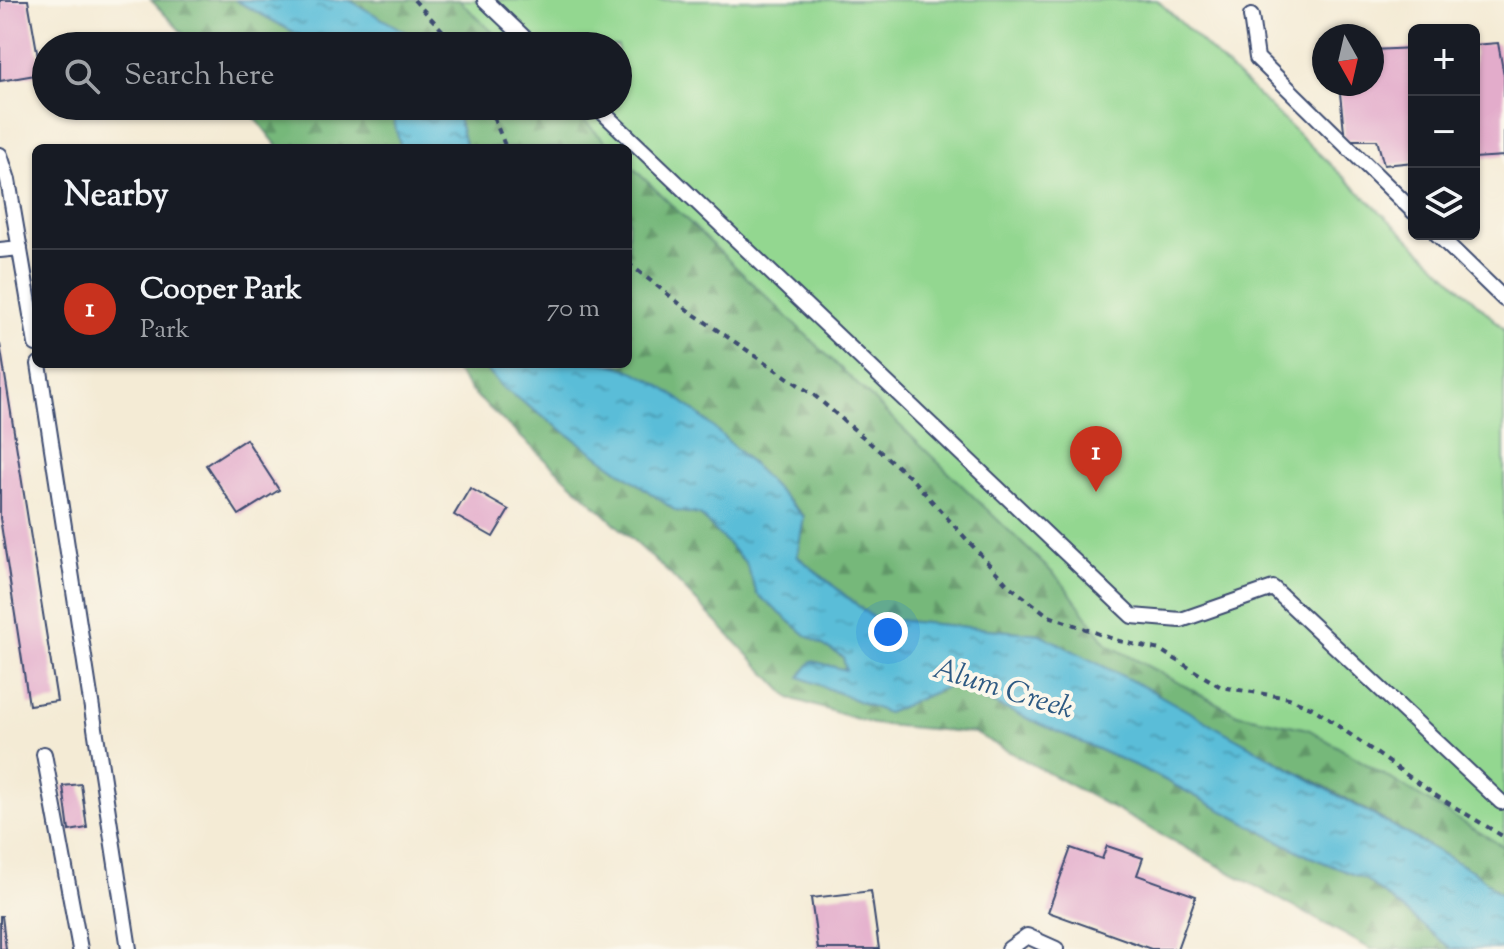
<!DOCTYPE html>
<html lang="en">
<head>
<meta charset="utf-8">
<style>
	body { margin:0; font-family:"Sorts Mill Goudy",serif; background:#20242c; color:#f1f3f6 }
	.controls { position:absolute; right:24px; top:24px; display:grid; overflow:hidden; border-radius:12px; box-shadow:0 2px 6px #0004 }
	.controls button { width:72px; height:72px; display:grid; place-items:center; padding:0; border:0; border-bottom:2px solid #363941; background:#171b24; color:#f1f3f6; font:40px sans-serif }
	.compass { position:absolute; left:1312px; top:24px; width:72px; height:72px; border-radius:50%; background:#171b24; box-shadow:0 2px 6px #0004; rotate:172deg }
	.you { position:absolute; left:888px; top:632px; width:28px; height:28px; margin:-20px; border:6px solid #fff; border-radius:50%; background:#1a73e8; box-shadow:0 0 0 12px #1a73e833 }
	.badge { display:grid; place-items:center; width:52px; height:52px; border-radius:50%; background:#c8321e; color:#fff; font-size:26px; font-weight:700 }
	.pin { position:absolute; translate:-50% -66px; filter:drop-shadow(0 2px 4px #0008) }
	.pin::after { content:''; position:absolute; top:42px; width:28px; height:24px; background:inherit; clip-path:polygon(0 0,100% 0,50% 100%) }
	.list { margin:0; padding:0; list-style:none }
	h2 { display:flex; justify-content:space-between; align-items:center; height:104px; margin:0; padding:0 32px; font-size:34px }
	h2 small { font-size:26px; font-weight:400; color:#9ea1a6 }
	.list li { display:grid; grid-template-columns:52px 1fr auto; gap:24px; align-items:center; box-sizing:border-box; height:120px; padding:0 32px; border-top:2px solid #363941 }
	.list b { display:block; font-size:30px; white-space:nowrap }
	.list p { margin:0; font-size:26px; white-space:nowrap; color:#9ea1a6 }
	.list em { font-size:26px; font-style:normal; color:#9ea1a6 }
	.icon { flex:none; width:44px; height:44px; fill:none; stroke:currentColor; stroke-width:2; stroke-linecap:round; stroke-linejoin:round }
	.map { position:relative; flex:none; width:1504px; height:949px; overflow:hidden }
	.search { position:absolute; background:#171b24; box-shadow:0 2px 6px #0004; left:32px; top:32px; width:600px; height:88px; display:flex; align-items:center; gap:20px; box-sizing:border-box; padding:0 28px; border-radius:44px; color:#9ea1a6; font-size:30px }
	.panel { position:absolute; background:#171b24; box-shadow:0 2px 6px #0004; left:32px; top:144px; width:600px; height:224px; border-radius:12px }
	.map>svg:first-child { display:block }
	.green { fill:#93d790; stroke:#578377; stroke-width:2 }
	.forest { fill:url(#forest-firs); stroke:#48746c; stroke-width:2 }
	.water { fill:url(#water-ripples); stroke:#3a769b; stroke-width:2 }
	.building { fill:#e3accb }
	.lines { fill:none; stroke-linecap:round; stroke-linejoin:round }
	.lane-casing { stroke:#3c4b70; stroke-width:18 }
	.path { stroke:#3c4b70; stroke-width:4; stroke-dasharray:6 6; stroke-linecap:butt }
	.lane { stroke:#fff; stroke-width:14 }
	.labels { text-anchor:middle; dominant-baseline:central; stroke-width:8; stroke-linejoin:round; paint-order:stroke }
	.water-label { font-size:30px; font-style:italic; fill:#2e5a83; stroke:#fbf7ec }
</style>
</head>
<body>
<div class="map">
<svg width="1504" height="949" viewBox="0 0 1504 949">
	<defs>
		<pattern id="forest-firs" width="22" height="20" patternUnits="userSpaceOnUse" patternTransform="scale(2)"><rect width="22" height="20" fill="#76b87a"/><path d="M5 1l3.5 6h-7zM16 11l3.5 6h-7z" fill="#609667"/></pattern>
		<pattern id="water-ripples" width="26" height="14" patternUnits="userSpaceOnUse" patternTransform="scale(2)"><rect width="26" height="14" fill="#5abdd8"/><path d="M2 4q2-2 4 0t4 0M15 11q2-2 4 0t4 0" fill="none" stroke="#4a9ab2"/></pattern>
	</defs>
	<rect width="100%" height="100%" fill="#fbf7ec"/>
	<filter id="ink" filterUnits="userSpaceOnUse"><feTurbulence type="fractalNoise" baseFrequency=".0125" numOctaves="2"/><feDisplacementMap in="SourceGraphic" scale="16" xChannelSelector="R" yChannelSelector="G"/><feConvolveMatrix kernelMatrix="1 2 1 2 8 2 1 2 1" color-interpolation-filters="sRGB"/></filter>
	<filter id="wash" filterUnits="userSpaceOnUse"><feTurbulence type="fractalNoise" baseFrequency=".006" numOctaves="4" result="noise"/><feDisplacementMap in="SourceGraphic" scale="32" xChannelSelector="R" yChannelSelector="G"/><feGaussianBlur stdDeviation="1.8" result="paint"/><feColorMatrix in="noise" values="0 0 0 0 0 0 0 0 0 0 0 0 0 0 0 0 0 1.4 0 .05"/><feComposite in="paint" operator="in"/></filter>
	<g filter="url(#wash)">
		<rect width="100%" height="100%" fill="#f4ebd5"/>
		<path class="green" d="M275 0H1157L1504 329V934L963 684 779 566 561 364H628V148H445L422 106H618V46H349Z"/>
		<path class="forest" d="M151 0H235L319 46H195Z
			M349 0H459L507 46H416L407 33Z
			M246 106H390L401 148H279Z
			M455 106H569L612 148H466Z
			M628 163 1061 581 1108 645 1237 714 1308 729 1504 847V897L1476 873 1321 784 1040 634 873 618 797 556 804 516C745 460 689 391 609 364H628Z
			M450 364H481L503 388 676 511 700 515 746 563 757 594 806 635 843 657 846 670 812 661 800 677 887 713 951 685 1150 772 1308 856 1365 879 1452 949H1371L975 733 873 724 790 698 671 575 473 393Z"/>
		<path class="water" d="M235 0H349L407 33 416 46H319Z
			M390 106H455L466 148H401Z
			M481 364C521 364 571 358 609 364 673 374 758 472 804 517L797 556 873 618 1040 634 1150 690 1476 873 1504 897V949H1452L1365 879 1308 856 1150 772 951 685 887 713 800 677 812 661 846 670 843 657 806 635 757 594 746 563 700 515 676 511 503 388Z"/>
		<g id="blocks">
			<path class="building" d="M0 0H28L41 74 0 81Z
				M1498 43 1504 75V156L1474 158V45Z
				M1414 48V162L1384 165 1377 140H1345L1339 84H1372V50Z
				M0 344 57 701 29 705 0 518Z
				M246 439 279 490 239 515 206 465Z
				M470 488 509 510 493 537 454 515Z
				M81 784 87 828 69 831 63 786Z
				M1107 846 1143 858 1137 875 1196 896 1177 949H1151L1048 912 1071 848 1102 859Z
				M871 891 879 949H818L811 898Z
				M0 916H2L6 949H0Z"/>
		</g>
	</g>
	<g filter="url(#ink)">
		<use href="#blocks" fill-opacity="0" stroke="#3c4b70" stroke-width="2"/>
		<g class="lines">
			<g class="lane-casing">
				<path id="lane" d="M485 0 533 46
					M1251 16 1257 58 1414 212
					M596 106 1132 616 1181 620 1273 588 1501 802
					M0 155 8 180 36 344
					M1437 234 1504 299
					M0 250 20 248
					M39 364 129 949
					M44 754 80 949
					M1009 949 1027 936 1056 949"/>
			</g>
			<path class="path" d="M414 0 457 46
				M489 106 506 148
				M628 263 689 311 815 396 911 478 1008 585 1049 616 1119 641 1160 650 1221 687 1289 698 1313 708 1435 795 1504 837"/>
			<use href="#lane" class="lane"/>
		</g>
	</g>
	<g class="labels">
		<g class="water-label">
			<text transform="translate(1003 690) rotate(17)">Alum Creek</text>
		</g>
	</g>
</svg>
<div class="controls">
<button>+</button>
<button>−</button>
<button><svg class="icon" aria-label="layers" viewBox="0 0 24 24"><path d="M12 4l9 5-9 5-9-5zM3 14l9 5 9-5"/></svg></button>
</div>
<svg class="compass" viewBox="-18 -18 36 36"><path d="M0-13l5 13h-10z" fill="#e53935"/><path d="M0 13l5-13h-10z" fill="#9ea1a6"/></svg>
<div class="you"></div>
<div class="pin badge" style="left:1096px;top:492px">1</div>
<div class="search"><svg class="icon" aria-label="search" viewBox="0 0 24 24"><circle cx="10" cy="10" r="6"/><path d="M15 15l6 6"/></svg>Search here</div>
<section class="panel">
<h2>Nearby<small></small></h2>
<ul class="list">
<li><span class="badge">1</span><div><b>Cooper Park</b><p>Park</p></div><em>70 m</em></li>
</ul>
</section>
</div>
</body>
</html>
